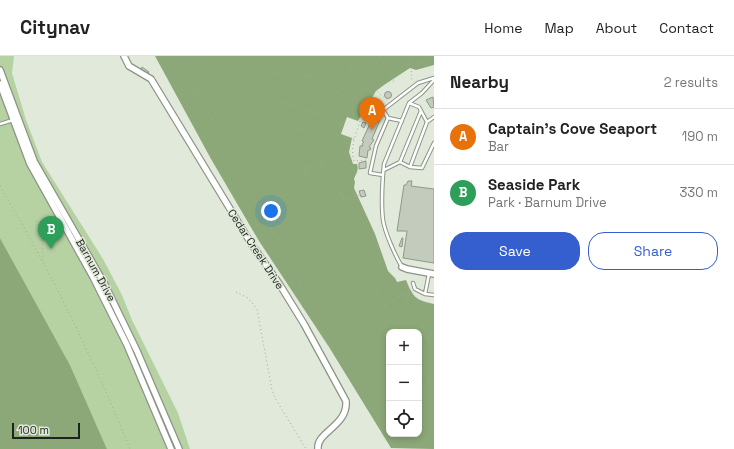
<!DOCTYPE html>
<html lang="en">
<head>
<meta charset="utf-8">
<style>
	body { margin:0; font-family:"Space Grotesk",sans-serif; background:#f6f6f6; color:#222 }
	.controls { position:absolute; right:12px; bottom:12px; display:grid; overflow:hidden; border-radius:8px; box-shadow:0 2px 6px #0003 }
	.controls button { width:36px; height:36px; display:grid; place-items:center; padding:0; border:0; border-bottom:1px solid #e0e0e0; background:#fff; color:#222; font:20px sans-serif }
	.scale { position:absolute; left:12px; bottom:10px; width:68px; box-sizing:border-box; padding-left:4px; border:2px solid #1f231d; border-top:0; font-size:11px; line-height:14px; white-space:nowrap; color:#1f231d; -webkit-text-stroke:3px #e0e9da; paint-order:stroke }
	.you { position:absolute; left:271px; top:155px; width:14px; height:14px; margin:-10px; border:3px solid #fff; border-radius:50%; background:#1a73e8; box-shadow:0 0 0 6px #1a73e833 }
	.badge { display:grid; place-items:center; width:26px; height:26px; border-radius:50%; background:#355ecf; color:#fff; font-size:13px; font-weight:700 }
	.pin { position:absolute; translate:-50% -33px; filter:drop-shadow(0 1px 2px #0008) }
	.pin::after { content:''; position:absolute; top:21px; width:14px; height:12px; background:inherit; clip-path:polygon(0 0,100% 0,50% 100%) }
	.list { margin:0; padding:0; list-style:none }
	h2 { display:flex; justify-content:space-between; align-items:center; height:52px; margin:0; padding:0 16px; font-size:17px }
	h2 small { font-size:13px; font-weight:400; color:#767676 }
	.list li { display:grid; grid-template-columns:26px 1fr auto; gap:12px; align-items:center; box-sizing:border-box; height:56px; padding:0 16px; border-top:1px solid #e0e0e0 }
	.list b { display:block; font-size:15px; white-space:nowrap }
	.list p { margin:0; font-size:13px; white-space:nowrap; color:#767676 }
	.list em { font-size:13px; font-style:normal; color:#767676 }
	.actions { display:flex; gap:8px; padding:12px 16px }
	.actions a { flex:1; padding:9px 0; border:1px solid #355ecf; border-radius:16px; text-align:center; font-size:14px; color:#355ecf }
	.actions .main { background:#355ecf; color:#fff }
	.icon { flex:none; width:22px; height:22px; fill:none; stroke:currentColor; stroke-width:2; stroke-linecap:round; stroke-linejoin:round }
	.map { position:relative; flex:none; width:434px; height:393px; overflow:hidden }
	header { display:flex; align-items:center; gap:24px; box-sizing:border-box; height:56px; padding:0 20px; background:#fff; border-bottom:1px solid #e0e0e0 }
	header strong { font-size:19px }
	nav { display:flex; gap:22px; margin-inline-start:auto; font-size:14px }
	main { display:flex }
	aside { flex:1; background:#fff }
	.map>svg:first-child { display:block }
	.green { fill:#b6d2a3 }
	.water { fill:#8ca878; fill-rule:evenodd }
	.building { fill:#c3cbbd; stroke:#90988b }
	.lines { fill:none; stroke-linecap:round; stroke-linejoin:round }
	.service-casing { stroke:#8c9487; stroke-width:4.5 }
	.minor-casing { stroke:#8c9487; stroke-width:8 }
	.path { stroke:#a0a89c; stroke-width:1; stroke-dasharray:1 3; stroke-linecap:butt }
	.service { stroke:#fff; stroke-width:2.5 }
	.minor { stroke:#fff; stroke-width:5.5 }
	.labels { text-anchor:middle; dominant-baseline:central; stroke-width:3; stroke-linejoin:round; paint-order:stroke }
	.street-label { font-size:11px; fill:#1f231d; stroke:#e0e9da }
</style>
</head>
<body>
<header>
<strong>Citynav</strong>
<nav><a>Home</a><a>Map</a><a>About</a><a>Contact</a></nav>
</header>
<main>
<div class="map">
<svg width="434" height="393" viewBox="0 0 434 393">
	<rect width="100%" height="100%" fill="#e0e9da"/>
	<path class="green" d="M0 0H14L12 17 26 64 42 106 103 203 122 239 132 264 178 357 190 393H107L70 309 0 182Z"/>
	<path class="water" d="M155 0H434V9L416 14 410 12 384 29 376 35 358 65 347 61 341 78 352 82 349 96 353 108H357C359 115 356 117 354 123L355 126 354 132 375 178 388 215 395 222 397 226 406 224C413 241 415 244 434 248V393L391 392 329 291 259 185 211 103ZM389 276H419V378H389Z
		M0 182 70 309 107 393H0Z"/>
	<path class="building" d="M142 11 149 16 147 18 141 13Z
		M384.5 39a3.5 3.5 0 1 1 7 0a3.5 3.5 0 1 1-7 0Z
		M433 41 434 51 431 52 426 44Z
		M373 61 380 64 372 83 374 84 369 91 371 92 370 94H368L367 102 359 100 360 90H363L362 88 364 86 362 85Z
		M363 66 366 67 364 72 361 70Z
		M366 105V112L359 113V107Z
		M408 125H412L411 130 434 133V207L403 202 407 175H397L404 129H406Z
		M364 134 366 140 361 141 359 135Z
		M402 182H403L402 191 399 190Z"/>
	<g class="lines">
		<g class="service-casing">
			<path id="service" d="M409 47 419 51 427 66 434 61
				M421 55 400 106 410 111 422 112 434 87
				M388 62 402 65
				M0 68 13 64
				M410 111 427 66
				M384 114 400 106
				M383 119 384 108 409 47 422 37 434 24
				M402 211C395 199 385 177 383 164 381 149 382 134 383 119L370 117 376 90 388 62 383 54 418 27 434 22
				M413 227 415 233 425 238 434 239
				M425 238 429 218"/>
		</g>
		<g class="minor-casing">
			<path id="minor" d="M124 0 129 10 151 23 252 189 280 229 304 268 346 345C348 370 316 376 318 393
				M0 14 34 105 104 227 137 295 179 393
				M0 28 30 108 93 221 127 289 171 393
				M402 211 407 213 434 218"/>
		</g>
		<path class="path" d="M178 0 301 227
			M380 0 394 26
			M408 0 410 10 434 4
			M345 6 388 45
			M410 11 412 17 411 22 414 26
			M269 17 306 21
			M308 19 365 52
			M308 19 311 14
			M279 44 342 67 339 80
			M360 65C356 78 350 91 354 105L369 104
			M290 71 348 82 346 96
			M349 82 355 83
			M305 115 340 106
			M334 117 366 214
			M306 118 304 112 324 105
			M0 130C50 214 93 302 130 393
			M343 144 360 139
			M36 165 42 179 43 205
			M376 235 400 276
			M236 236 248 242 257 253 272 334 275 342 306 393
			M403 239 434 291
			M405 240 412 235
			M406 241 410 238 418 245 427 248
			M385 249 409 235 405 226
			M419 307 434 330"/>
		<use href="#service" class="service"/>
		<use href="#minor" class="minor"/>
	</g>
	<g class="labels">
		<g class="street-label">
			<text transform="translate(256 193) rotate(57)">Cedar Creek Drive</text>
			<text transform="translate(96 214) rotate(61)">Barnum Drive</text>
		</g>
	</g>
</svg>
<div class="controls">
<button>+</button>
<button>−</button>
<button><svg class="icon" aria-label="locate" viewBox="0 0 24 24"><circle cx="12" cy="12" r="6"/><path d="M12 2v4M12 18v4M2 12h4M18 12h4"/></svg></button>
</div>
<div class="scale">100 m</div>
<div class="you"></div>
<div class="pin badge" style="left:372px;top:74px;background:#e8710a">A</div>
<div class="pin badge" style="left:51px;top:193px;background:#2e9e5b">B</div>
</div>
<aside>
<h2>Nearby<small>2 results</small></h2>
<ul class="list">
<li><span class="badge" style="background:#e8710a">A</span><div><b>Captain's Cove Seaport</b><p>Bar</p></div><em>190 m</em></li>
<li><span class="badge" style="background:#2e9e5b">B</span><div><b>Seaside Park</b><p>Park · Barnum Drive</p></div><em>330 m</em></li>
</ul>
<div class="actions"><a class="main">Save</a><a>Share</a></div>
</aside>
</main>
</body>
</html>
